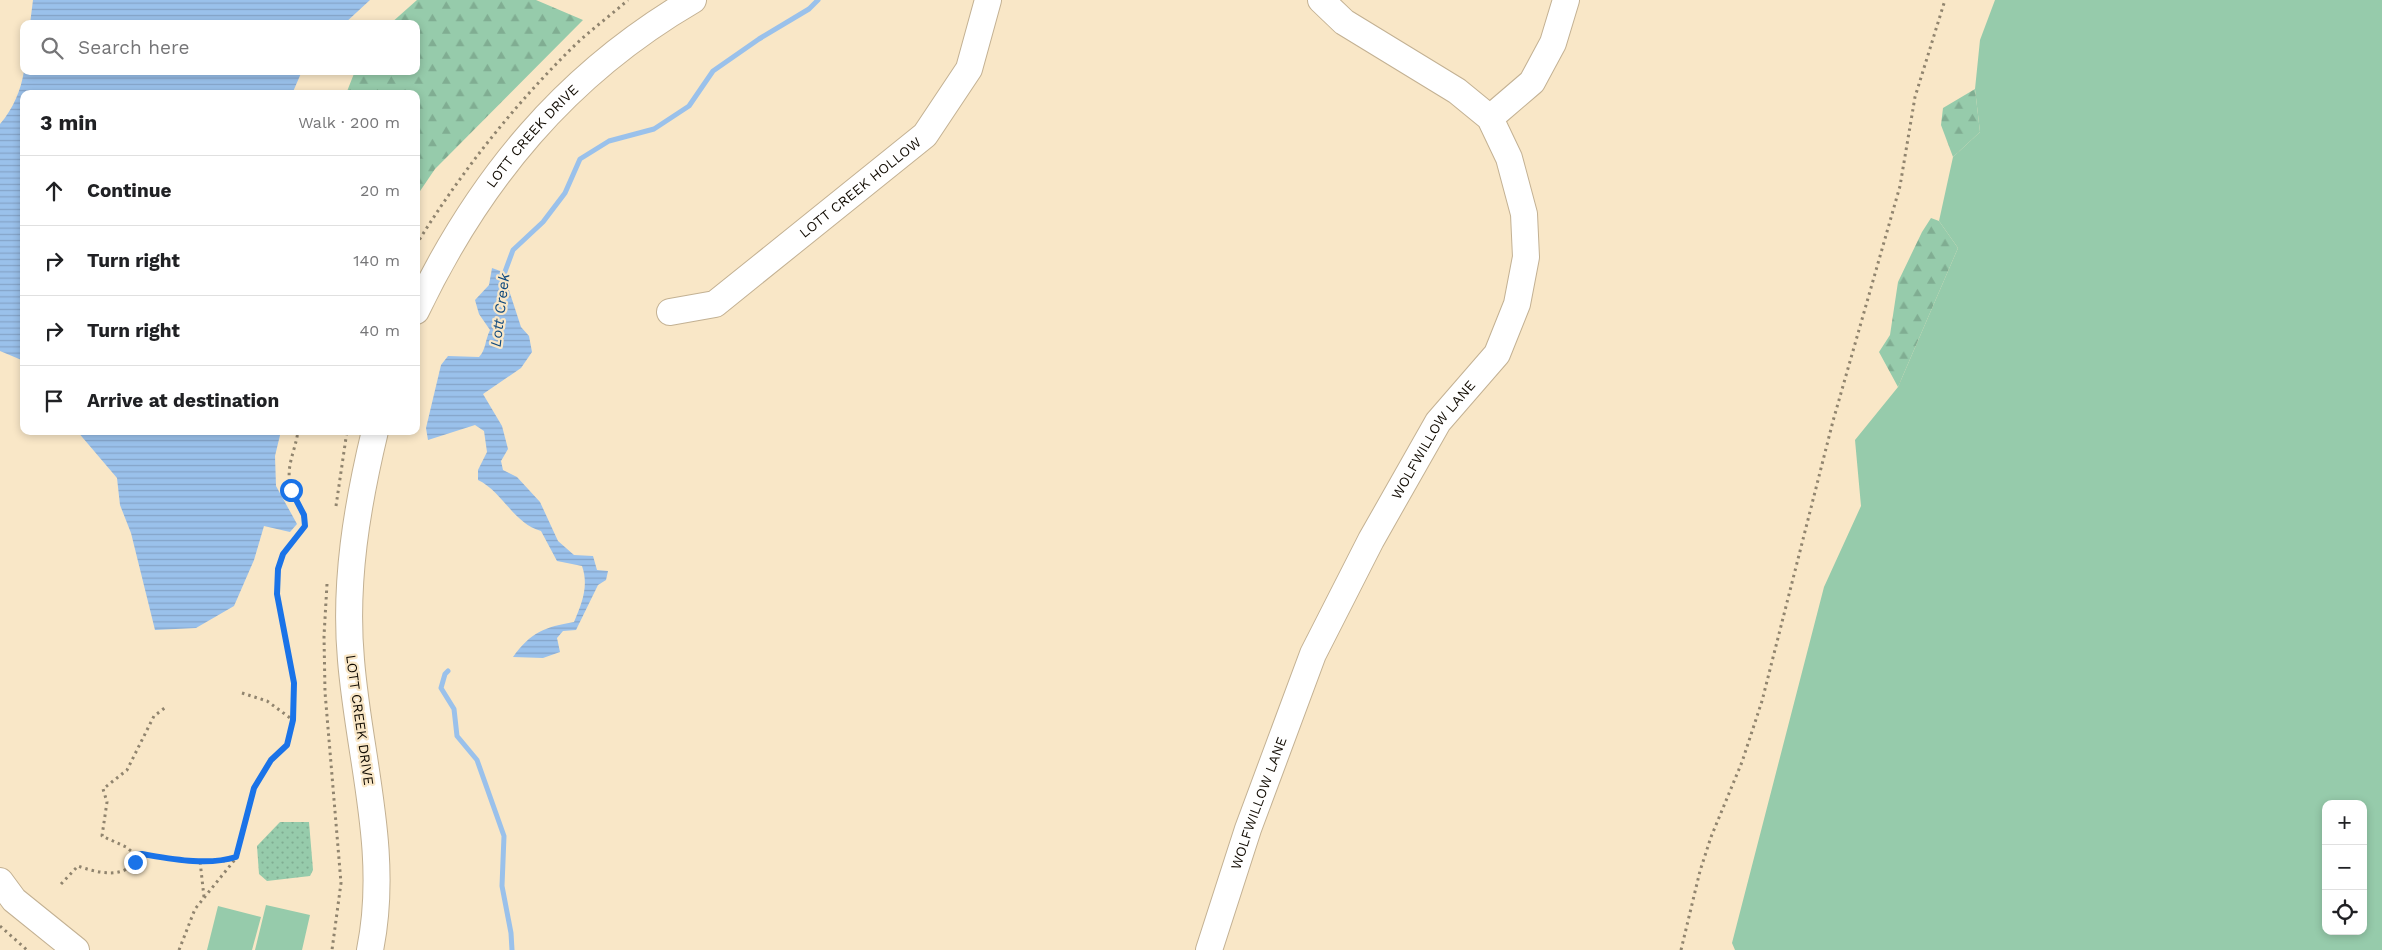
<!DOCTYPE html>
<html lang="en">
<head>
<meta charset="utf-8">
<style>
	body { margin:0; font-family:"Work Sans",sans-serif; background:#f6f6f6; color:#202124 }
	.controls { position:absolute; right:15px; bottom:15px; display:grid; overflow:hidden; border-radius:10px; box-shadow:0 2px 8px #0003 }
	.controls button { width:45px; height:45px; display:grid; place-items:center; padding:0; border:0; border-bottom:1px solid #e0e0e0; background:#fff; color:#202124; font:25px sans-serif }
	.stop { position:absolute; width:15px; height:15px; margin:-11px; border:4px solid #1a73e8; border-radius:50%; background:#fff }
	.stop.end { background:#1a73e8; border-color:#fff; box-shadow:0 1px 5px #0008 }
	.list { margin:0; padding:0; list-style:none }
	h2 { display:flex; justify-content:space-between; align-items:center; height:65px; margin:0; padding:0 20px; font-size:21px }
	h2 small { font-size:16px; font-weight:400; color:#757577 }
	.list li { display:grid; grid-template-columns:32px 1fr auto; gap:15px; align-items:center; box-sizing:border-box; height:70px; padding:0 20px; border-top:1px solid #e0e0e0 }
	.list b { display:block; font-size:19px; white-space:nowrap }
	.list em { font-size:16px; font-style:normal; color:#757577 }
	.icon { flex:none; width:28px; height:28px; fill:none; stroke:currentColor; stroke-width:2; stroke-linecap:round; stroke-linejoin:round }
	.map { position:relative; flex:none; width:2382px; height:950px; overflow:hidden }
	.search { position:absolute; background:#fff; box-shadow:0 2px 8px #0003; left:20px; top:20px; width:400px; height:55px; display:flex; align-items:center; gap:12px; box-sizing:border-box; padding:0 18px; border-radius:10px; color:#757577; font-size:19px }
	.panel { position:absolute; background:#fff; box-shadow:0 2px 8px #0003; left:20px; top:90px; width:400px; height:345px; border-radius:10px }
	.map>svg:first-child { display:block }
	.grass { fill:#96cbab; fill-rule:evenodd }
	.forest { fill:url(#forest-firs) }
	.park { fill:url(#park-dots) }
	.water { fill:url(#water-rules) }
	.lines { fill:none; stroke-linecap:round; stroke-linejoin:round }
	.stream { stroke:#9ac1eb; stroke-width:5 }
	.minor-casing { stroke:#c3b193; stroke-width:28 }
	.path { stroke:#90846e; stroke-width:3; stroke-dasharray:2.5 4; stroke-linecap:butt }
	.minor { stroke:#fff; stroke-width:26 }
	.route { stroke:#1a73e8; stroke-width:6 }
	.labels { text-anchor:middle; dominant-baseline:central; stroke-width:4.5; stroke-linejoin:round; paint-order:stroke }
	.street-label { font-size:14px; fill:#110b02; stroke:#f9e7c7 }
	.water-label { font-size:15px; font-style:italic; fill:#0f497d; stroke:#f9e7c7 }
</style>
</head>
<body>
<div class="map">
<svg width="2382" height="950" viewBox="0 0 2382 950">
	<defs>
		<pattern id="forest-firs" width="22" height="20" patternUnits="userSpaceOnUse" patternTransform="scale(1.25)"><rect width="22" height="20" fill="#96cbab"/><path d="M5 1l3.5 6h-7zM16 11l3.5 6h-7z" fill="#80ad92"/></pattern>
		<pattern id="park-dots" width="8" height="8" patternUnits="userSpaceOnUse" patternTransform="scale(1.25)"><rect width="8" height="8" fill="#96cbab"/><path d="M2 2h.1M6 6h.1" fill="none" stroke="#80ad92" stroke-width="1.8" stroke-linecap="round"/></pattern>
		<pattern id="water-rules" width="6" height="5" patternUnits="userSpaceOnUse" patternTransform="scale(1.25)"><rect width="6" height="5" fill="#9ac1eb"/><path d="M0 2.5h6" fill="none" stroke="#84a4c8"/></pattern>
	</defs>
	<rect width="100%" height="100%" fill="#f9e7c7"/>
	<path class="grass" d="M1995 0H2382V950H1735L1732 943 1824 587 1861 506 1855 440 1898 387 1958 248 1939 221 1953 157 1980 132 1975 89 1980 40ZM2326 804H2363V931H2326Z
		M266 905 310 915 302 950H255Z
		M218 906 261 917 252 950H207Z"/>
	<path class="forest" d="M417 0H536L583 20 435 169 416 197V94H346L355 71H416V24H390Z
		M1975 89 1980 132 1953 157 1941 125 1943 108Z
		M1931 218 1939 221 1958 248 1898 387 1879 352 1890 335 1898 282 1922 232Z"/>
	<path class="park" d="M280 822H309L313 870 310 876 267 881 259 874 257 846Z"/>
	<path class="water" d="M33 0H370L344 24H30Z
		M24 71H302L292 94H24V361L0 351V124C13 109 21 90 24 71Z
		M492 268 503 272 521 327 529 336 532 352 521 368 483 394 502 426 508 449 501 461 503 470 517 477 540 502 558 541 574 555 593 556 597 570 608 571 606 580 598 585 576 630 563 631 557 638 560 652 543 658 513 657C531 632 545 627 574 622 582 603 589 586 582 566L557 561 541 531C513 523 503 492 478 480V470L487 452 484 431 475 425 428 440 426 428 441 365 448 356 479 357C486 350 485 340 490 330L479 314 475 300 489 285Z
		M77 431H281L275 456 276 486 297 524 290 532 264 526 254 560 234 606 196 628 155 630 131 533 120 505 117 478Z"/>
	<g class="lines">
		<path class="stream" d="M503 277 513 250 543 222 565 193 580 159 609 141 654 129 689 106 713 71 759 39 809 9 818 0
			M448 671 445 674 441 688 454 709 457 736 477 760 504 836 502 886 511 933 512 950"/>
		<g class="minor-casing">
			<g id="minor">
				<path d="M1490 118 1532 82 1553 43 1566 0"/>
				<path id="s1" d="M416 311C479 179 566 74 693 0"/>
				<path id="s2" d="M670 312 715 304 925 135 969 69 988 0"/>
				<path d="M0 881 14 900 76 950"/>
				<path d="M370 950C390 852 359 758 351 660 344 583 357 506 375 431"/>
				<path id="s3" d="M1209 950 1248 829 1313 654 1371 540 1438 422 1497 354 1517 304 1526 257 1524 214 1509 158 1490 118 1457 91 1344 22 1321 0"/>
			</g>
		</g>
		<path class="path" d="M416 245C461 172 514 105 575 45 592 29 611 15 628 0
			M336 506 347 431
			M327 584 324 636 325 692 341 883 332 950
			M242 693 267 701 293 720
			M136 855 126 847 102 836 107 802 103 789 127 770 154 716 166 707
			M61 884 78 866C97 873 130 881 136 855L200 861
			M204 897 200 861H225L236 857
			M0 926 27 950
			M179 950 195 909 237 857 254 788 271 760 287 745 293 720 294 683 277 594 278 569 283 554 305 526C304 512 295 503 291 489 285 466 295 453 298 431
			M1681 950 1700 871 1711 837 1742 762 1762 701 1833 421 1900 186 1915 97 1945 0"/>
		<use href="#minor" class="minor"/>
	</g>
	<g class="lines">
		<path class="route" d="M135 862 136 855 142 854C172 859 207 866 236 857L254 788 271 760 287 745 293 720 294 683 277 594 278 569 283 554 305 526 304 515 291 490"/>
	</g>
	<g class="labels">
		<g class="street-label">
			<text stroke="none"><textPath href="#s1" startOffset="211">LOTT CREEK DRIVE</textPath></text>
			<text stroke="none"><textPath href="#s2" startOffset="232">LOTT CREEK HOLLOW</textPath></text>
			<text stroke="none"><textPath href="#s3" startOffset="560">WOLFWILLOW LANE</textPath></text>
			<text transform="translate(360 720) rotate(82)">LOTT CREEK DRIVE</text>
			<text stroke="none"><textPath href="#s3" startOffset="155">WOLFWILLOW LANE</textPath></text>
		</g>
		<g class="water-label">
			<text transform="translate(500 310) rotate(-83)">Lott Creek</text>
		</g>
	</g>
</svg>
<div class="controls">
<button>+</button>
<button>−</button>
<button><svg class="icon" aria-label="locate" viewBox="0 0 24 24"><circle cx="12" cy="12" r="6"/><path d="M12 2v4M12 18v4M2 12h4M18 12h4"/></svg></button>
</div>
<div class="stop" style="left:291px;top:490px"></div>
<div class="stop end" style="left:135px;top:862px"></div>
<div class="search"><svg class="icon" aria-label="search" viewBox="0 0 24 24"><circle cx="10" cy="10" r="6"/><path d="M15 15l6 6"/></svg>Search here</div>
<section class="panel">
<h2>3 min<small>Walk · 200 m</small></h2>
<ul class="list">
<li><svg class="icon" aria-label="ahead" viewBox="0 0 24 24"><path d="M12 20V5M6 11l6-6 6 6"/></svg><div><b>Continue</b></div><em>20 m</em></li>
<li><svg class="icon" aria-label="right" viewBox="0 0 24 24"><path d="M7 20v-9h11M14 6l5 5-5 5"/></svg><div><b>Turn right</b></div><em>140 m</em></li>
<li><svg class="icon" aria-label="right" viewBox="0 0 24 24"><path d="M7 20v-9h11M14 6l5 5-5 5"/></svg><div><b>Turn right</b></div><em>40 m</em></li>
<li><svg class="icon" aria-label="arrive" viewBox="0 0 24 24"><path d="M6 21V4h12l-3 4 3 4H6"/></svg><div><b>Arrive at destination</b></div></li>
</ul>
</section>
</div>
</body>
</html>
